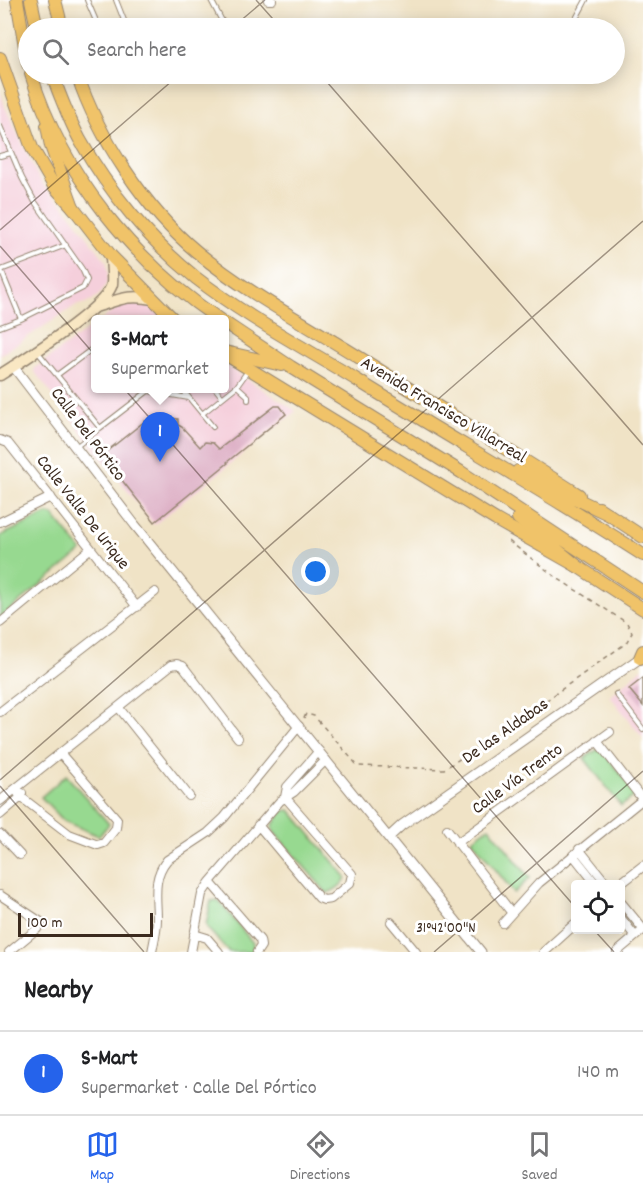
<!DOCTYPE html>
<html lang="en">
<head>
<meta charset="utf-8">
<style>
	body { margin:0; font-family:Dekko,sans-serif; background:#f2f2f2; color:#202124 }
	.controls { position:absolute; right:18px; bottom:18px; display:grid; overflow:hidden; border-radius:6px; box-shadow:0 3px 15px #0003 }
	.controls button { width:54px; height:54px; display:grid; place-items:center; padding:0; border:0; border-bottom:2px solid #e0e0e0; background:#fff; color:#202124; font:30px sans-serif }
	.scale { position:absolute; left:18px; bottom:15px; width:135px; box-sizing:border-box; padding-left:6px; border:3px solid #3b2a1e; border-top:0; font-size:16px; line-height:21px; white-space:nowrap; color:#3b2a1e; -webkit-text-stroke:4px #fff; paint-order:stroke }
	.you { position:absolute; left:316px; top:572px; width:21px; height:21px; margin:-15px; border:4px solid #fff; border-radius:50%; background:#1a73e8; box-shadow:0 0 0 9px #1a73e833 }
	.badge { display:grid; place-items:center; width:39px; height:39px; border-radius:50%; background:#2563eb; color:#fff; font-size:20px; font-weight:700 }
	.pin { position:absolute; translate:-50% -50px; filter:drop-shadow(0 2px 3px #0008) }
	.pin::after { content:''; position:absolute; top:32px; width:21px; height:18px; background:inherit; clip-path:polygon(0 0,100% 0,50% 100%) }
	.popup { position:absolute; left:91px; top:315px; width:138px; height:78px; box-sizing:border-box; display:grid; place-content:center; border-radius:6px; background:#fff; filter:drop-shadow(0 2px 4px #0005); font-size:20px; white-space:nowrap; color:#757577 }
	.popup b { font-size:22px; color:#202124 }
	.popup::after { content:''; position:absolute; left:50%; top:100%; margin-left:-12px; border:12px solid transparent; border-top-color:#fff }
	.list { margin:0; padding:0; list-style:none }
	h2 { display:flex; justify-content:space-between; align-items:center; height:78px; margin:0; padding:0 24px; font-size:26px }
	h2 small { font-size:20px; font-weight:400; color:#757577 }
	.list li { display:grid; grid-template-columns:39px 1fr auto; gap:18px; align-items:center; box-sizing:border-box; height:84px; padding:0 24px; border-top:2px solid #e0e0e0 }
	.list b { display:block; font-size:22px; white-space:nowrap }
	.list p { margin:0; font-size:20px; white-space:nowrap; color:#757577 }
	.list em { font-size:20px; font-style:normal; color:#757577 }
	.icon { flex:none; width:33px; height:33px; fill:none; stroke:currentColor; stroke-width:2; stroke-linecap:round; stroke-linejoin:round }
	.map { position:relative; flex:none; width:643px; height:952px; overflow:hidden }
	.search { position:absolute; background:#fff; box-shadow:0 3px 15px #0003; left:18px; right:18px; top:18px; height:66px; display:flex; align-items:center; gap:15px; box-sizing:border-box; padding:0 21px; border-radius:33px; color:#757577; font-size:22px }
	.sheet { height:162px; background:#fff }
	nav { display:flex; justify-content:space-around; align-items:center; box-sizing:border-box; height:84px; border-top:2px solid #e0e0e0; background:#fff; font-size:16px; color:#757577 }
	nav a { display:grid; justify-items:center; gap:3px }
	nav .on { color:#2563eb }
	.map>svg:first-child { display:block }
	.built { fill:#f5cfdb }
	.green { fill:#97d990; stroke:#698257; stroke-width:1.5 }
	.building { fill:#ddafc5 }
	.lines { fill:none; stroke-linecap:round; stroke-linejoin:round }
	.service-casing { stroke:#968672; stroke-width:6 }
	.minor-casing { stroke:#968672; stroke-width:10 }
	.tertiary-casing { stroke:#968672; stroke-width:11 }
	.secondary-casing { stroke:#968672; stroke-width:13 }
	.primary-casing { stroke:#968672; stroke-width:14 }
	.trunk-casing { stroke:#968672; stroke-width:14 }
	.path { stroke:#968672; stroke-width:1.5; stroke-dasharray:4.5 4.5; stroke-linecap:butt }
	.service { stroke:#fff; stroke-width:4 }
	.minor { stroke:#fff; stroke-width:8 }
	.tertiary { stroke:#fff; stroke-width:9 }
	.secondary { stroke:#f9e7c3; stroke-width:10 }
	.primary { stroke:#f0c369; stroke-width:12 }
	.trunk { stroke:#f0c369; stroke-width:12 }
	.ticks { fill:none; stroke:#3b2a1e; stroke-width:1.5; stroke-opacity:0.45 }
	.labels { text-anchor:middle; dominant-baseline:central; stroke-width:6; stroke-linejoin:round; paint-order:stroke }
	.street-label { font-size:18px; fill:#3b2a1e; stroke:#fff }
	.ticks-label { font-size:15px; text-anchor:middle; fill:#3b2a1e; stroke:#fff; stroke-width:6; stroke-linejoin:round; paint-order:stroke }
</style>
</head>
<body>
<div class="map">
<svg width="643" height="952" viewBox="0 0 643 952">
	<rect width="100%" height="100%" fill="#fff"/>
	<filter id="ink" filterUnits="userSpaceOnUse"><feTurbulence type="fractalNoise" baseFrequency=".0167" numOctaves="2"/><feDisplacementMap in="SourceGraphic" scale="12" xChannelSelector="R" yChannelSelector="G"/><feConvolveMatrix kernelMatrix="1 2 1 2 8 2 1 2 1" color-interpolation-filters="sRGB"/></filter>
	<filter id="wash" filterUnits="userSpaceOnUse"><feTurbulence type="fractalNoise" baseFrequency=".008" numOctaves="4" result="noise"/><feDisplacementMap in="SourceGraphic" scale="24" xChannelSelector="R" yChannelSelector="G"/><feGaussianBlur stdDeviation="1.35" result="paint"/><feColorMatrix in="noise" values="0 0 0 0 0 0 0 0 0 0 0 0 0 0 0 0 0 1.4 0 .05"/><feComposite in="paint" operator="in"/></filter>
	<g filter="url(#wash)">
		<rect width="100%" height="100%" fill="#f0e3c6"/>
		<path class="built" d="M0 91 5 107 37 175 45 187 63 204 106 261 108 272 107 282 102 292 92 301 75 306 0 355Z
			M145 302 164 319 101 320 122 305Z
			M95 324 96 388H225V365L296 411 154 525 34 371 35 368Z
			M643 668V738L610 696Z"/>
		<path class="green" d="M47 514 53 515 82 551 0 618V536Z
			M600 748 637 794 621 806 584 758Z
			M66 775 109 824 99 836 64 821 41 797Z
			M290 810 346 877C344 884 335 891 327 893L274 832 272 826 283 811Z
			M489 827 530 878 514 893 472 840Z
			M218 900 253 943V950L250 952H229L208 929 206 925 211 901Z"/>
		<g id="blocks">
			<path class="building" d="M275 406H280L286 414 227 462 228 463 155 522 102 455 145 421H152L154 416 178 419V425L182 427 200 447 205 442 213 443 219 449Z
				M643 678V706L629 689Z"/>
		</g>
	</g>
	<g filter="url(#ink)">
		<use href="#blocks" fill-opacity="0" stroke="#968672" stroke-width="1.5"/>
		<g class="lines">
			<g class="service-casing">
				<path id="service" d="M87 0 99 28
					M116 0 127 28
					M211 0 223 23
					M571 28 586 0
					M0 126 22 178 35 202 82 269 87 280 83 288 21 319 0 327
					M0 156 11 153
					M21 319 1 270 66 245
					M37 351 100 428 152 388
					M57 375 96 346
					M237 386 248 396V400
					M181 388 213 427
					M215 388 222 397
					M149 391 189 398
					M202 414 237 386 247 372
					M77 446 100 428
					M616 694 643 729"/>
			</g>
			<g class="minor-casing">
				<path id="minor" d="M268 0H272
					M0 440 8 443 137 607
					M0 522 51 497
					M0 623 90 549
					M119 708 189 796
					M0 712 155 592
					M597 741 643 800
					M15 789 21 797 69 834 98 845 104 843 116 828 117 819 61 754
					M285 797 287 787 319 751
					M0 801 171 665 177 664 183 666 238 738
					M0 815 21 797 22 793
					M258 825 319 898 324 900 331 899 350 883 352 874 285 797
					M447 829 511 912
					M0 834 20 855
					M457 843 610 732
					M579 849 607 884
					M573 855 596 884
					M210 882 260 940 261 946 257 952
					M0 895 41 922 37 929 9 952
					M620 901 643 929
					M620 917 635 936
					M391 922 416 952
					M503 923 539 883 643 799
					M194 934 207 938 219 952
					M152 952C154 941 157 930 157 919 157 898 152 878 167 860L208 833 224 818 299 726
					M191 952 202 894 210 882 280 801 294 792 326 760
					M617 952 643 930"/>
			</g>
			<g class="tertiary-casing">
				<path id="tertiary" d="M13 366 135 525 481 952
					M389 837 402 825 643 656
					M620 884 643 866
					M544 952 576 923"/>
			</g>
			<g class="secondary-casing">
				<path id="secondary" d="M95 307C119 300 127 294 153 299
					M0 375C22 361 107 307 112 284 113 276 111 264 111 256"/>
			</g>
			<g class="primary-casing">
				<path id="primary" d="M55 0 62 28
					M0 58 32 148 54 186 73 207 111 256 174 320
					M77 74C98 137 145 209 197 252 247 293 306 324 360 358 433 404 507 449 579 495
					M225 354 496 520 577 566 643 609
					M599 508 643 537
					M640 658 643 651"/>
			</g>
			<g class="trunk-casing">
				<path id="trunk" d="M17 0 28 64
					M31 0 37 28
					M31 74C61 173 134 262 220 320
					M52 74C60 96 69 119 80 140 109 192 150 241 196 278 246 317 303 347 357 380 452 439 549 494 643 555
					M47 126 51 146 73 207
					M225 323 291 367 461 472 643 592
					M225 352 282 365
					M518 471 608 514
					M518 518 577 566"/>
			</g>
			<path class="path" d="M304 718 306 714 314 716 358 766 444 769 508 728 626 643 632 633 627 623 557 578 506 539"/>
			<use href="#service" class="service"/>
			<use href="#minor" class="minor"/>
			<use href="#tertiary" class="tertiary"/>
			<use href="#secondary" class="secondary"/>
			<use href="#primary" class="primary"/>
			<use href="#trunk" class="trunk"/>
		</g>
	</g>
	<path class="ticks" d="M256 0 281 28M232 28 265 0M320 74 643 445M0 230 180 74M0 246 576 908M0 780 643 221M0 786 144 952M594 930 614 952M434 952 643 771"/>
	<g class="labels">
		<g class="street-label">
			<text transform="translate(443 411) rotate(31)">Avenida Francisco Villarreal</text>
			<text transform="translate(87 435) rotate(53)">Calle Del Pórtico</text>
			<text transform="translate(82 513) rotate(52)">Calle Valle De Urique</text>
			<text transform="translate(506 732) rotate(-35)">De las Aldabas</text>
			<text transform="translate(518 780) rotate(-36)">Calle Vía Trento</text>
		</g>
	</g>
	<g class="ticks-label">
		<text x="446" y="932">31°42'00"N</text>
	</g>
</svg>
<div class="controls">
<button><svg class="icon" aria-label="locate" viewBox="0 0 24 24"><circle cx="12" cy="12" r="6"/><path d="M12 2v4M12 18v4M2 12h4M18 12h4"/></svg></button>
</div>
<div class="scale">100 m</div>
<div class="you"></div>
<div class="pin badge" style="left:160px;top:462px">1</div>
<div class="popup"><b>S-Mart</b>Supermarket</div>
<div class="search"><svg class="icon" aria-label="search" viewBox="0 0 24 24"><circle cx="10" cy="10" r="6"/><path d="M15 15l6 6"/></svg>Search here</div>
</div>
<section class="sheet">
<h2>Nearby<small></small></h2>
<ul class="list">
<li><span class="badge">1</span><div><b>S-Mart</b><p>Supermarket · Calle Del Pórtico</p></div><em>140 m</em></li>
</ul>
</section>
<nav>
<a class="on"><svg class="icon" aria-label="map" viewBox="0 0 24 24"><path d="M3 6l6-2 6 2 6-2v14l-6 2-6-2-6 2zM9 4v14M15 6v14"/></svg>Map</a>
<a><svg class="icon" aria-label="directions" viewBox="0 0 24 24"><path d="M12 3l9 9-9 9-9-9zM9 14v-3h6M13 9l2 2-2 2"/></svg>Directions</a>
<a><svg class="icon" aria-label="saved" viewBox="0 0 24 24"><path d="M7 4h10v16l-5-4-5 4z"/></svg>Saved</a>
</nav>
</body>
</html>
